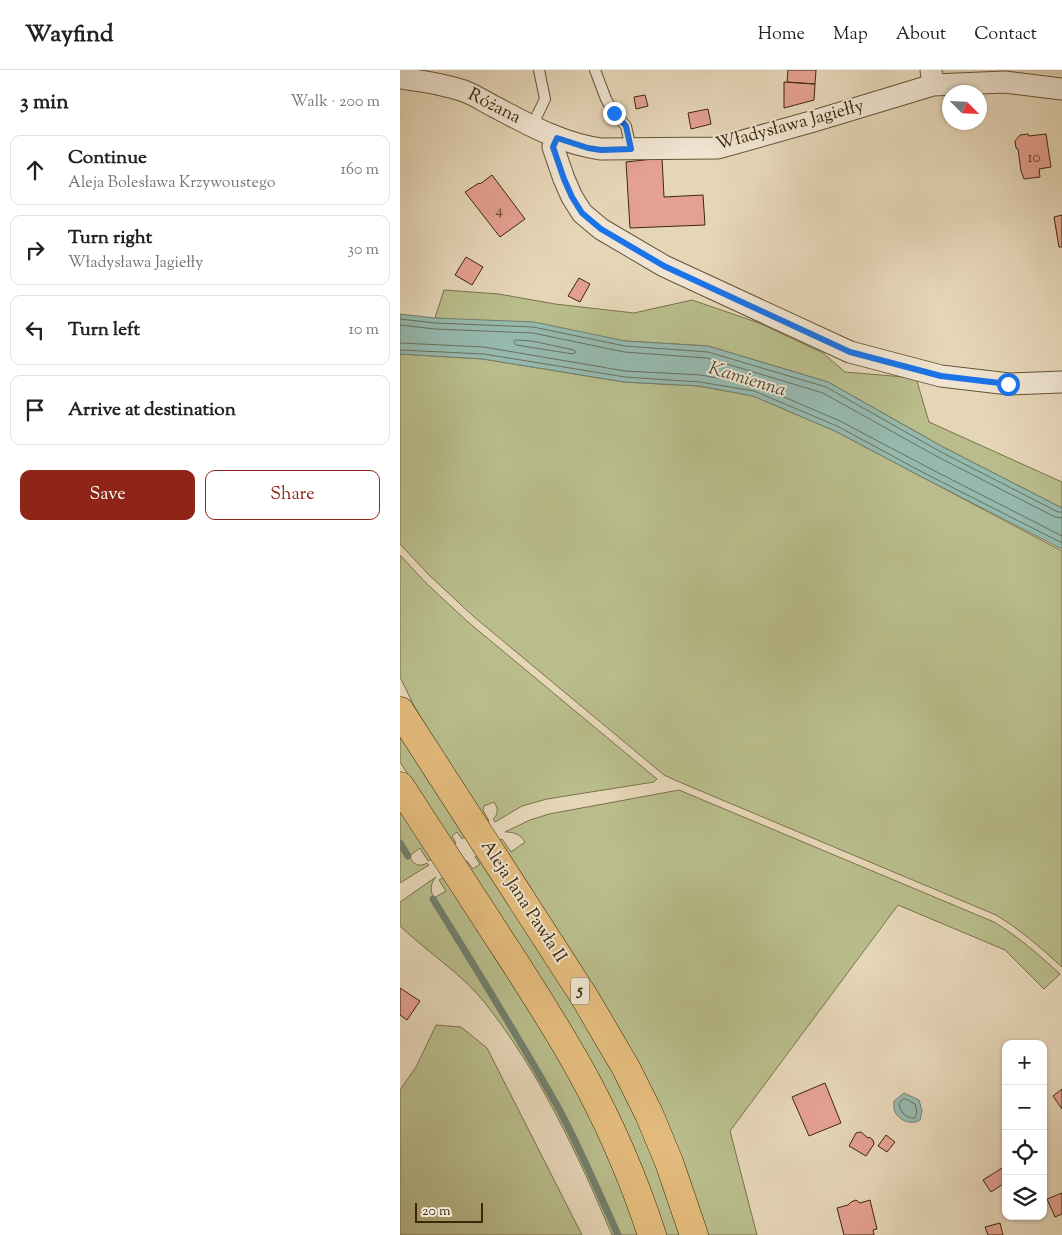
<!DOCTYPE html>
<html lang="en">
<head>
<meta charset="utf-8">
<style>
	body { margin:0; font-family:"Sorts Mill Goudy",serif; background:#f2f2f2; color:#222 }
	.controls { position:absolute; right:15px; bottom:15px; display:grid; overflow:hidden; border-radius:10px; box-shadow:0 1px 4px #0004 }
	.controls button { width:45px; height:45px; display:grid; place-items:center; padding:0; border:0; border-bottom:1px solid #e0e0e0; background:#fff; color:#222; font:25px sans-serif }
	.compass { position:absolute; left:542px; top:15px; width:45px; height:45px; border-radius:50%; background:#fff; box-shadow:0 1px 4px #0004; rotate:114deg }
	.scale { position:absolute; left:15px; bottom:12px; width:68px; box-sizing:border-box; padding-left:5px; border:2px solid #3c2808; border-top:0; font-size:14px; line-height:18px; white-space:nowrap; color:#3c2808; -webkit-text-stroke:4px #efe4d1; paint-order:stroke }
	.stop { position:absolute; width:15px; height:15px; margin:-11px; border:4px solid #1a73e8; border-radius:50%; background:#fff }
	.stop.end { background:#1a73e8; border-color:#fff; box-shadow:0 1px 5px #0008 }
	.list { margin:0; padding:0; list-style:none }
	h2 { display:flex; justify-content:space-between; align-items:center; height:65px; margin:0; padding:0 20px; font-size:21px }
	h2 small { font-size:16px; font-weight:400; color:#767676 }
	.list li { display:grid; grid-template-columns:32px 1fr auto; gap:15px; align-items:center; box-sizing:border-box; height:70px; margin:0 10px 10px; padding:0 10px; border:1px solid #e0e0e0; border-radius:10px }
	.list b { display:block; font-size:19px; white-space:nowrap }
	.list p { margin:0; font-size:16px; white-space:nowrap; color:#767676 }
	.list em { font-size:16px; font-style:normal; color:#767676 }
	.actions { display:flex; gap:10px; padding:15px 20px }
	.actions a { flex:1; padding:11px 0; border:1px solid #8f2418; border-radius:10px; text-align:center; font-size:18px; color:#8f2418 }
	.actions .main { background:#8f2418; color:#fff }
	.icon { flex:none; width:28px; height:28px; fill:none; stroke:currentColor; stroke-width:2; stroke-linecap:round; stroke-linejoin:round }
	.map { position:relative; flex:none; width:662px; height:1165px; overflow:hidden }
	header { display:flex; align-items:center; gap:30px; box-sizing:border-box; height:70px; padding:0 25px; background:#fff; border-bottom:1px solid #e0e0e0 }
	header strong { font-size:24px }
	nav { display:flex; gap:28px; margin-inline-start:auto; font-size:18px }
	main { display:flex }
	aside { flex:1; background:#fff }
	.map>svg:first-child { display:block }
	.green { fill:#b9bd8c; stroke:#7a724a }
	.water { fill:#96b9af; stroke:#727f6c }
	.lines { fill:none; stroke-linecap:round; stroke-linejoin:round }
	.shore { stroke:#69705c; stroke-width:1 }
	.stream { stroke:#727f6c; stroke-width:7 }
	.building { fill:#e4a092; stroke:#3c2808 }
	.lane-casing { stroke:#665434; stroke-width:12 }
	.street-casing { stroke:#665434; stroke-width:23 }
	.primary-casing { stroke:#3c2808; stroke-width:29 }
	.lane { stroke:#efe4d1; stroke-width:10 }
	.street { stroke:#efe4d1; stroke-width:21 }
	.primary { stroke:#e3bb7c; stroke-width:28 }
	.route { stroke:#1a73e8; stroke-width:6 }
	.labels { text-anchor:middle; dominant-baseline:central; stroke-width:4; stroke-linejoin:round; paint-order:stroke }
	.number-label { font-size:15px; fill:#66462a }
	.shield { fill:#efe4d1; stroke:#726044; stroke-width:1 }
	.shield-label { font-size:16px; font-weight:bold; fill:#3c2808 }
	.street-label { font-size:18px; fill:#3c2808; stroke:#efe4d1 }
	.water-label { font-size:19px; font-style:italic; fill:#524c32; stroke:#efe4d1 }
</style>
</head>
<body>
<header>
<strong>Wayfind</strong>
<nav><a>Home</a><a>Map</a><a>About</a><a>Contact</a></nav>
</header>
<main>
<aside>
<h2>3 min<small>Walk · 200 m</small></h2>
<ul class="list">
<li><svg class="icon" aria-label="ahead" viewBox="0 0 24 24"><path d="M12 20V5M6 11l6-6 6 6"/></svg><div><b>Continue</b><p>Aleja Bolesława Krzywoustego</p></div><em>160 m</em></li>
<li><svg class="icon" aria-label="right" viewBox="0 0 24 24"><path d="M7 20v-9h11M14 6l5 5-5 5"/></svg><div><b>Turn right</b><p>Władysława Jagiełły</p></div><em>30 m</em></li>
<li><svg class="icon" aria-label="left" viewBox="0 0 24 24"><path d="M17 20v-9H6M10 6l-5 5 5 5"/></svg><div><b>Turn left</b></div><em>10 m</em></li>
<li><svg class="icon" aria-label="arrive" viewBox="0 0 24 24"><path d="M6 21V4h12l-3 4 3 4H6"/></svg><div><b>Arrive at destination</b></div></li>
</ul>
<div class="actions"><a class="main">Save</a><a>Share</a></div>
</aside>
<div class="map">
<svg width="662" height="1165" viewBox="0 0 662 1165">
	<rect width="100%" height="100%" fill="#e6d6b8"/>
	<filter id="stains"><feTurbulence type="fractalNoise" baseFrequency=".004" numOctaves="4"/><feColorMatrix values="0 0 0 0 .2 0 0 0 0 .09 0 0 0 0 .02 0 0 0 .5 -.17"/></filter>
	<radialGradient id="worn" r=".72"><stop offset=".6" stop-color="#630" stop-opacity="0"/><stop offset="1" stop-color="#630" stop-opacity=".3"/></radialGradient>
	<path class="green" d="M44 220 99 224 155 234 234 243 292 230 359 253 423 283 445 302 516 308 529 352 662 412V438L543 377 428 312 308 276 225 271 35 248Z
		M0 284 83 289 224 312 299 316 353 326 435 361 662 481V897C641 878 621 860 596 845L277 711 264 705 73 546 29 505 0 474Z
		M0 485 27 514 68 552 257 709 254 712 147 729 122 736 95 752 93 749C99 744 98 738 94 732L84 736 83 740 89 751 86 753 32 666 13 634 0 607Z
		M0 666 65 767 62 769 57 762 52 766 56 773 53 775 0 692Z
		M279 720 594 852C619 867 639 885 660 904L644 919 605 880 498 835 330 1061 357 1165H307L98 771 102 769 111 782 125 772C120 764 114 762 105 762L130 750 149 744Z
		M0 739 32 789 28 791 20 778 9 786C13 794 19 798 27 793L29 795 0 813Z
		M77 785 132 868 216 1004 258 1096 282 1165H265L64 793 67 791 73 799 80 794 75 787Z
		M36 807C30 814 30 821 34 828L46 821 39 810 44 807C97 888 152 969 195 1056 213 1091 225 1128 238 1165H212C178 1085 139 1001 85 933 61 903 27 882 0 856V832Z
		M36 955 61 957 87 978 182 1165H0V1020L16 997Z"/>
	<path class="water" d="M0 244 35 248 134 252 225 271 308 276 428 312 543 377 662 438V479L522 407 435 361 353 326 299 316 224 312 83 289 0 284Z
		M504 1023 519 1030 522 1041 520 1050C511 1056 497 1050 494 1039 494 1036 494 1034 494 1031Z"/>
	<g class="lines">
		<path class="shore" d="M0 249 35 253 133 257 225 276 308 282 426 317 541 382 658 442H662
			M0 255 35 259 133 263 224 282 307 288 423 323 538 387 655 447 662 448
			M116 270 132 271 174 280 176 282 173 284 116 275 114 272Z
			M0 273 84 277 225 301 301 305 356 315 440 351 527 397 662 466
			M0 280 84 284 225 307 300 312 354 321 437 356 524 403 662 473
			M503 1029H506L515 1034 517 1042 515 1048C506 1049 500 1042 499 1034Z"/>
		<path class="stream" d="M0 773 8 786
			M33 829C76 899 120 969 160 1041 181 1081 199 1123 218 1165"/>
	</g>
	<path class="building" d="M388 0H416L415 14 387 12Z
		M384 12 415 14 414 30 384 38Z
		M245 25 248 36 236 39 234 27Z
		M308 39 311 54 291 59 288 43Z
		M628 64 629 66 646 64 651 97 639 99 640 107 624 109 621 101 618 79 616 78 615 71 620 65Z
		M262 88 264 127 303 125 305 155 230 158 226 92Z
		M92 105 125 149 100 167 65 122 79 113 80 114Z
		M662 145V177H659L654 147Z
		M66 187 83 197 72 215 55 205Z
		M179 208 190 214 180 232 168 226Z
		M0 918 20 931 7 950 0 945Z
		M425 1013 441 1053 409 1066 392 1027Z
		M662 1019V1039L653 1026Z
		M461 1062 468 1068 469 1067 473 1070 474 1074 466 1086 449 1076 456 1063Z
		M486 1065 495 1072 487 1082 478 1076Z
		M602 1098 606 1103V1112L591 1122 583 1110Z
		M662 1123V1144L655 1147 647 1129Z
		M456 1130 460 1133 470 1130 477 1159 473 1160 474 1165H444L437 1138 448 1135 451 1132Z
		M600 1153 603 1165H588L585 1157Z"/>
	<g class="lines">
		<g class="lane-casing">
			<path id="lane" d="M195 0 206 29 214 43 226 56 231 79
				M132 56 145 29 139 0"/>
		</g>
		<g class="street-casing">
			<path id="street" d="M0 8C22 11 43 14 64 21 75 25 85 32 95 37 129 55 163 74 201 79L318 78 414 51 533 15 531 0
				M533 15 605 12 662 19
				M157 68 153 77 164 109 172 127 182 143 201 159 264 196 450 282 541 306 609 314 662 312"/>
		</g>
		<g class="primary-casing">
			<path id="primary" d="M0 641 185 928 226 998 249 1044 269 1092 294 1165
				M0 716C31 764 62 812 93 859 124 907 156 955 183 1005 211 1056 234 1110 252 1165"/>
		</g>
		<use href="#lane" class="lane"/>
		<use href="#street" class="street"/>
		<use href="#primary" class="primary"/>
	</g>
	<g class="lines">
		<path class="route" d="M214 43 226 56 231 79 201 80 188 78 157 68 153 77 164 109 172 127 182 143 201 159 264 196 450 282 541 306 608 314"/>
	</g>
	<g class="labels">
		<g class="number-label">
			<text x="634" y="88">10</text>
			<text x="99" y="141">4</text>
		</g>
		<rect class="shield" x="171" y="907.5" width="18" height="27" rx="4"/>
		<g class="shield-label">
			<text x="180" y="921">5</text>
		</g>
		<g class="street-label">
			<text transform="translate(94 37) rotate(27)">Różana</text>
			<text transform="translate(390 56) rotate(-15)">Władysława Jagiełły</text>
			<text transform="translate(123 832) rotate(57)">Aleja Jana Pawła II</text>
		</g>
		<g class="water-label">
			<text transform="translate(347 310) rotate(17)">Kamienna</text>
		</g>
	</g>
	<rect width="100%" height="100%" filter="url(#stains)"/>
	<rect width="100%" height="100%" fill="url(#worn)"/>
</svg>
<div class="controls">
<button>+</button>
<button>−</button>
<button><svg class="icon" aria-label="locate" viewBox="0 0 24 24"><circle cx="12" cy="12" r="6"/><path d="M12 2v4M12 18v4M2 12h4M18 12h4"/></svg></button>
<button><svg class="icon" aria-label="layers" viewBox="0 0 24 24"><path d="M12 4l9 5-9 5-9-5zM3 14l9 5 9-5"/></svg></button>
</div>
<svg class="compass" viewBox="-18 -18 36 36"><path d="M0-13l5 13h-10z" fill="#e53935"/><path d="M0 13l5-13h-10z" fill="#767676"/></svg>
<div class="scale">20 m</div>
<div class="stop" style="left:608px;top:314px"></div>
<div class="stop end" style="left:214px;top:43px"></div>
</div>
</main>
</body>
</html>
